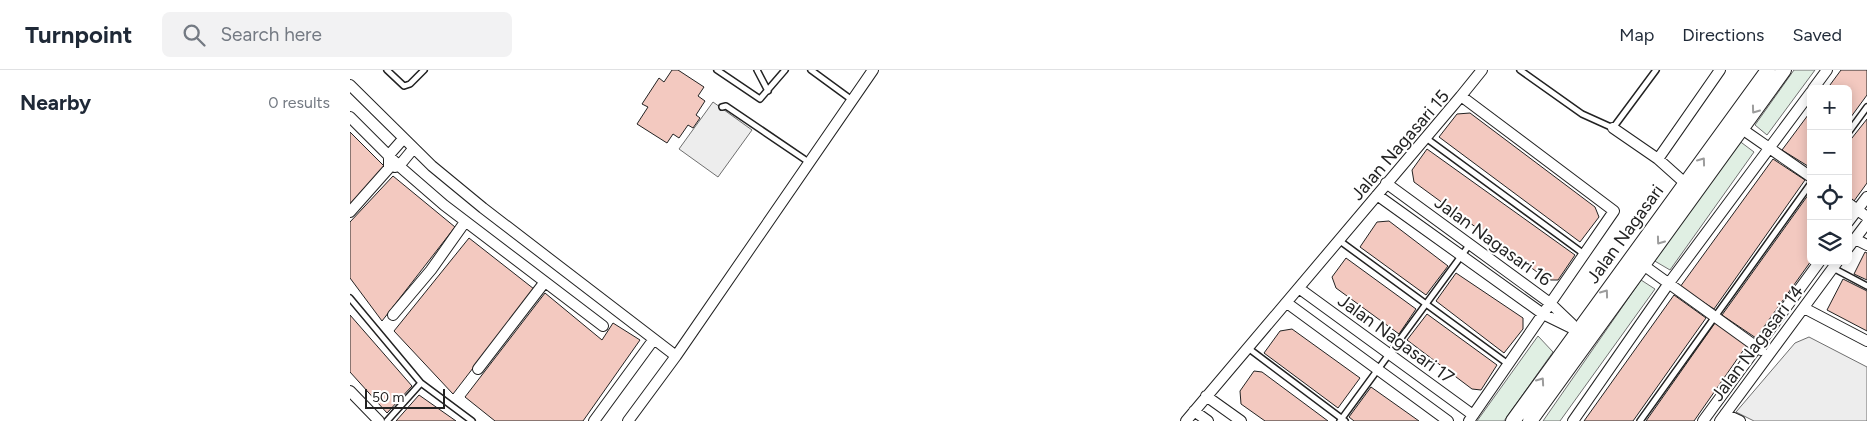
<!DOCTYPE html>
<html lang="en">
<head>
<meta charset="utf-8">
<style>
	body { margin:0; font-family:Figtree,sans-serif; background:#f2f2f3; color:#1f2937 }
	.controls { position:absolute; right:15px; top:15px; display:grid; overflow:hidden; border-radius:8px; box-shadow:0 2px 12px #0003 }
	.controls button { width:45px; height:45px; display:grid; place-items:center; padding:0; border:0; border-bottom:1px solid #e0e1e3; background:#fff; color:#1f2937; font:25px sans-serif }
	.scale { position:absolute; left:15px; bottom:12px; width:80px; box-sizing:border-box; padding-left:5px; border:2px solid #222; border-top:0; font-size:14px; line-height:18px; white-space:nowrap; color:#222; -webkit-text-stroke:4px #fff; paint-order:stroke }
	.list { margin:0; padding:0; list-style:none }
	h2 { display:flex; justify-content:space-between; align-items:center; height:65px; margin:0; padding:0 20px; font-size:21px }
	h2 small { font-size:16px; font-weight:400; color:#747a83 }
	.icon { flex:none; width:28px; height:28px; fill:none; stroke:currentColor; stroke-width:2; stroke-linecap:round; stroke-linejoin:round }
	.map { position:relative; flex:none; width:1517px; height:351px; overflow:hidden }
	header { display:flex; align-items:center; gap:30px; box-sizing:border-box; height:70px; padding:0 25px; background:#fff; border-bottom:1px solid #e0e1e3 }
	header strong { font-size:24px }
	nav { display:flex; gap:28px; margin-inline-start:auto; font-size:18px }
	.search { width:350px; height:45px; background:#f2f2f3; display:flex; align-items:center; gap:12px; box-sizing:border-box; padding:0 18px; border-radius:8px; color:#747a83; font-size:19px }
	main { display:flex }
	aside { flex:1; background:#fff }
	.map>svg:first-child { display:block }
	.green { fill:#e0efe3; stroke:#6f6f6f }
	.parking { fill:#ededed; stroke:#6f6f6f }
	.building { fill:#f3c9c0; stroke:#222 }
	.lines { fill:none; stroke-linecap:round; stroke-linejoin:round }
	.lane-casing { stroke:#222; stroke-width:8 }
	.street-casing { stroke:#222; stroke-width:12 }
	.secondary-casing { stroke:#222; stroke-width:16 }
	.lane { stroke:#fff; stroke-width:5 }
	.street { stroke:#fff; stroke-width:10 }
	.secondary { stroke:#fff; stroke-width:14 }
	.oneway { stroke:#9c9c9c }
	.labels { text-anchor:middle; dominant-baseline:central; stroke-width:4; stroke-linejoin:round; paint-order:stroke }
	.street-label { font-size:18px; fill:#222; stroke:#fff }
</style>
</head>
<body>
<header>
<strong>Turnpoint</strong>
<div class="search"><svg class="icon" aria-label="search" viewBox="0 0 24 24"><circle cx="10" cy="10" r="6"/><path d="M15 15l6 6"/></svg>Search here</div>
<nav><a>Map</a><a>Directions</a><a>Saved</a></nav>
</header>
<main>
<aside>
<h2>Nearby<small>0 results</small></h2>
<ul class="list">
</ul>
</aside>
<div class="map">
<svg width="1517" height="351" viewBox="0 0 1517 351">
	<rect width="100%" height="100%" fill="#fff"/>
	<path class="green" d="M1444 0H1465L1417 65 1405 55Z
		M1388 70 1404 82 1320 200 1303 190Z
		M1291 210 1305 219 1210 351H1193Z
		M1188 266 1203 282 1154 351H1127Z"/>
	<path class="parking" d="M363 32 402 60 368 107 329 79Z
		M1459 267 1517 297V351H1404L1386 342 1445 273Z"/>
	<path class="building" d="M322 0H328L354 17 348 26 355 31 346 45 350 48 343 58 338 55 329 68 323 64 317 73 287 54 298 37 292 34 309 8 314 12Z
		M1491 0H1517V25L1498 51V19H1477Z
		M1461 41V98L1432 80Z
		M1120 43 1245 137 1249 147 1230 172 1089 67 1107 44Z
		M1517 49V113L1504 131 1498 126V73Z
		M0 62 34 96 0 134Z
		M1077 79 1225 185 1208 210H1198L1064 112 1062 100Z
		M1423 89 1455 110 1364 239 1330 217Z
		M43 106 105 157 32 251 0 208V152Z
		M1461 121V191L1406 268 1372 245Z
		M1039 151 1098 196 1076 225 1010 177 1027 152Z
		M119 168 184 219 103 324 44 261Z
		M1515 182 1517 183V210L1504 204Z
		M996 188 1066 239 1049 264 986 218 982 207Z
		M1106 203 1173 248V259L1154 283 1086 231Z
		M1493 209 1517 221V261L1477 240Z
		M195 223 252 270 263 253 290 270 233 351H145L115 327Z
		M1324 225 1356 248 1283 351H1234Z
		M1077 244 1147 295 1131 320 1122 319 1057 270Z
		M0 245 62 316 37 343 0 302Z
		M1365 253 1397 275 1344 351H1296Z
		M942 259 1010 308 988 338 914 283 930 261Z
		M904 301 912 302 978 351H915L891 334 890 321Z
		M1021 317 1069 351H1004L999 347Z
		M69 325 106 351H46Z"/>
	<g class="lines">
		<g class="lane-casing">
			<path id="lane" d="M37 0 54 16 60 14 74 0
				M367 0 410 29 435 0
				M407 0 418 21
				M461 0 502 30
				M1170 0 1232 44 1263 58 1306 0
				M372 37 376 36 460 93
				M1498 63 1517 37
				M1076 68 1234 184
				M990 171 1158 294
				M1483 198 1517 216
				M0 228 71 313 122 351
				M898 278 995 351
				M37 351 71 313
				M990 351 1120 174
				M1290 351 1461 113"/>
		</g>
		<g class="street-casing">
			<path id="street" d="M0 15 82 96 133 138 326 286
				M1463 19 1477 0
				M1111 26 1132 0
				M0 47 49 96 94 135 253 256
				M1263 58 1308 89 1336 114
				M1392 59 1461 107
				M1308 89 1370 0
				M45 97 49 96 63 79
				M1036 113 1200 233 1222 254
				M1027 125 1193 244 1234 264
				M1498 133 1517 147
				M0 142 39 98V85L53 69
				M1498 152 1517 127
				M1505 169 1517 175
				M1498 178 1517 153
				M1289 192 1411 280
				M950 219 1123 345
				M937 233 1098 351
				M1454 238 1517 271
				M43 245 81 200 115 152
				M128 299 194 213
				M0 321 29 351
				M856 326 891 351
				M844 341 858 351
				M1375 344 1390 351
				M244 351 304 269
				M278 351 326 286 523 0
				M836 351 1111 26 1264 141 1119 351
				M1223 351 1319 213 1461 22
				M1353 351 1470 191
				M1370 351 1488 191"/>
		</g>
		<g class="secondary-casing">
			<path id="secondary" d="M1163 351 1418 0
				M1180 351 1434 0"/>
		</g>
		<use href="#lane" class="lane"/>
		<use href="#street" class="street"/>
		<use href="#secondary" class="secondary"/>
	</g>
	<defs><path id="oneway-chevron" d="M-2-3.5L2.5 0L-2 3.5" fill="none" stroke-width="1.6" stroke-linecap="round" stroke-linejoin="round" transform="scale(1.25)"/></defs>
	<g class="oneway">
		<use href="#oneway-chevron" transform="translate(1405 40) rotate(126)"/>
		<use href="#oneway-chevron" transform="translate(1352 91) rotate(-54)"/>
		<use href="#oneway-chevron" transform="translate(1310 171) rotate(126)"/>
		<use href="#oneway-chevron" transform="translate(1255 223) rotate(-54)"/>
		<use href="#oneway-chevron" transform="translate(1191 311) rotate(-55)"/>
	</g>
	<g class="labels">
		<g class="street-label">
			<text transform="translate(1050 75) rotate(-49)">Jalan Nagasari 15</text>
			<text transform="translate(1275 164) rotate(-54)">Jalan Nagasari</text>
			<text transform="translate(1143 171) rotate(36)">Jalan Nagasari 16</text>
			<text transform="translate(1046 269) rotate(36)">Jalan Nagasari 17</text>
			<text transform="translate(1407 273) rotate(-53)">Jalan Nagasari 14</text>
		</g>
	</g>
</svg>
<div class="controls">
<button>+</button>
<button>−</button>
<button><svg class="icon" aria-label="locate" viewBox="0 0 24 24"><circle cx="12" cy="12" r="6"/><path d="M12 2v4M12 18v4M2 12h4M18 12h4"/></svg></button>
<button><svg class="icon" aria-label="layers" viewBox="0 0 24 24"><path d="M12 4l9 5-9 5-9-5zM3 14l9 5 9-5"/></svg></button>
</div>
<div class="scale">50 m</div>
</div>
</main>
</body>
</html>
